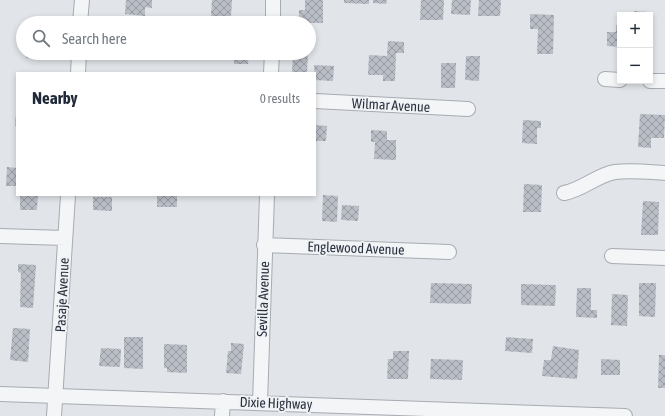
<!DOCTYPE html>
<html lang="en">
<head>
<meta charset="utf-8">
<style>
	body { margin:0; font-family:"Asap Condensed",sans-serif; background:#f6f6f7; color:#1f2937 }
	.controls { position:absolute; right:12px; top:12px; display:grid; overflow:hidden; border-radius:0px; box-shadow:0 2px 6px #0003 }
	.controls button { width:36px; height:36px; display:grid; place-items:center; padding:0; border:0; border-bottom:1px solid #e0e1e3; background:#fff; color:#1f2937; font:20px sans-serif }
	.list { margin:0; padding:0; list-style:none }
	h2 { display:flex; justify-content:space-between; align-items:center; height:52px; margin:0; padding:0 16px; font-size:17px }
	h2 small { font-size:13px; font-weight:400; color:#747a83 }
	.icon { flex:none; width:22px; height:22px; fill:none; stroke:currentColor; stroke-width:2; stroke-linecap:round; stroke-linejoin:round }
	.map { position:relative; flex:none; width:665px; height:416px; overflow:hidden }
	.search { position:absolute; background:#fff; box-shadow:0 2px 6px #0003; left:16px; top:16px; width:300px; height:44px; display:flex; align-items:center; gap:10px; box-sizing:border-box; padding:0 14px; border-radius:22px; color:#747a83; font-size:15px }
	.panel { position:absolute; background:#fff; box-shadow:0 2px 6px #0003; left:16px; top:72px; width:300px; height:124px; border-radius:0px }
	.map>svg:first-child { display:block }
	.building { fill:url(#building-cross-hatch) }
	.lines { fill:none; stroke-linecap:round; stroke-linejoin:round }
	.minor-casing { stroke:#a7abb2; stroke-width:16 }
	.minor { stroke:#f3f5f7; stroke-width:14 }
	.labels { text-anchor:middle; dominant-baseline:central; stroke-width:3.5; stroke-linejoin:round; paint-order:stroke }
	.street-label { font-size:14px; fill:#2b323f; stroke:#f0f3f6 }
</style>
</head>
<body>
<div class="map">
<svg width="665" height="416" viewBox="0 0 665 416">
	<defs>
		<pattern id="building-cross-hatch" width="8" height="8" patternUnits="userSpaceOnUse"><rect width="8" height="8" fill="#b9bdc5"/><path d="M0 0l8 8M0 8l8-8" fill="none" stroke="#979aa1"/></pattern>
	</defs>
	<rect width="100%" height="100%" fill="#e1e4e8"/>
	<path class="building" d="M126 0H152V8L145 7V16L125 14Z
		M212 0H232L231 17 211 16Z
		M305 0H323V23H299V10H305Z
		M344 0H369V4L344 3Z
		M373 0H387L386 4 373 3Z
		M421 0H444L443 20H420Z
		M452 0H471L470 15 451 14Z
		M479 0H501L500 16H478Z
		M634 11 648 12V15H633Z
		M530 14 554 15 553 54H537L538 29H530Z
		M616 25H620V47L607 46V32H616Z
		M388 41 404 42V53H396L395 81H383V75H368L369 55 387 56Z
		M26 53H46V59L26 58Z
		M102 53H114V59L102 58Z
		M234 53H249L248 64H234Z
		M293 53H308L307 73H292Z
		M466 56H480L479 81 465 80Z
		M441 63H456L455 88H441Z
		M314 65 334 66 333 81 315 80Z
		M16 113 17 114V127L15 126Z
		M640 114 665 115 664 138H651V148L638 147Z
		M523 120 541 121V128H537V144L522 143Z
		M315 125 327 126 326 141H315Z
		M371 130 387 131V140H396V160L374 159 375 142H371Z
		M7 167 17 168V186H6Z
		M524 184 542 185 541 212H523Z
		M20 195H38L37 210H20Z
		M157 195H177V207H157Z
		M323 195 338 196 337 222 322 221Z
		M93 197H112V211L93 210Z
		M643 201 659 202 658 235H641Z
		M342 205 359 206 358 221 341 220Z
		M18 264 36 265 33 308 20 307 21 273 18 272Z
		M431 283 472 284 471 304 430 303Z
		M639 283H656L655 317 639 316Z
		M521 284 556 285 555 306 521 305Z
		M577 288H591V310H597V318L576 317Z
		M612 294 628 295 627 326 611 325Z
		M13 328 30 329 28 362 10 360Z
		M124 337H143V369L124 368Z
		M506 337 533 339 532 353 505 351Z
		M231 343 244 344 241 374 226 373 228 351H231Z
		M164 344 187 345V373L167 372V368H164Z
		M553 346 579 350 577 379 542 376 544 360H551Z
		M101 348 121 349 120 367 99 366Z
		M393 351H409L408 379H387L388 359H393Z
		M659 355H665V388H658Z
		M431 359 463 360 462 380 430 379Z
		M601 359 620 360V375H601Z"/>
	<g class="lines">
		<g class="minor-casing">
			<path id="minor" d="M80 23 82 0
				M273 23V0
				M78 73 79 53
				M271 73 272 53
				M605 79 620 80
				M650 81H665
				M315 101 468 109
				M564 193C582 190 597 175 615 172 631 170 649 172 665 173
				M0 236 65 238
				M264 245 449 252
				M612 256 665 258
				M0 394 625 416
				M260 403 267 195
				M54 416 68 195
				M222 416 223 401"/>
		</g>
		<use href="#minor" class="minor"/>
	</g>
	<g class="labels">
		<g class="street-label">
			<text transform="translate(391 105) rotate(3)">Wilmar Avenue</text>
			<text transform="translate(356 248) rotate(2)">Englewood Avenue</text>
			<text transform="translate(62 295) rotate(-87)">Pasaje Avenue</text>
			<text transform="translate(263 299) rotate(-88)">Sevilla Avenue</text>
			<text transform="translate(276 403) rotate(2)">Dixie Highway</text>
		</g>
	</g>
</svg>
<div class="controls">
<button>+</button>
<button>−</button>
</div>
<div class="search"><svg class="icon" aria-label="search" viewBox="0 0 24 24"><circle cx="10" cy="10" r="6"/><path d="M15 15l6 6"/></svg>Search here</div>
<section class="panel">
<h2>Nearby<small>0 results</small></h2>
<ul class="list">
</ul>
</section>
</div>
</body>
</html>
